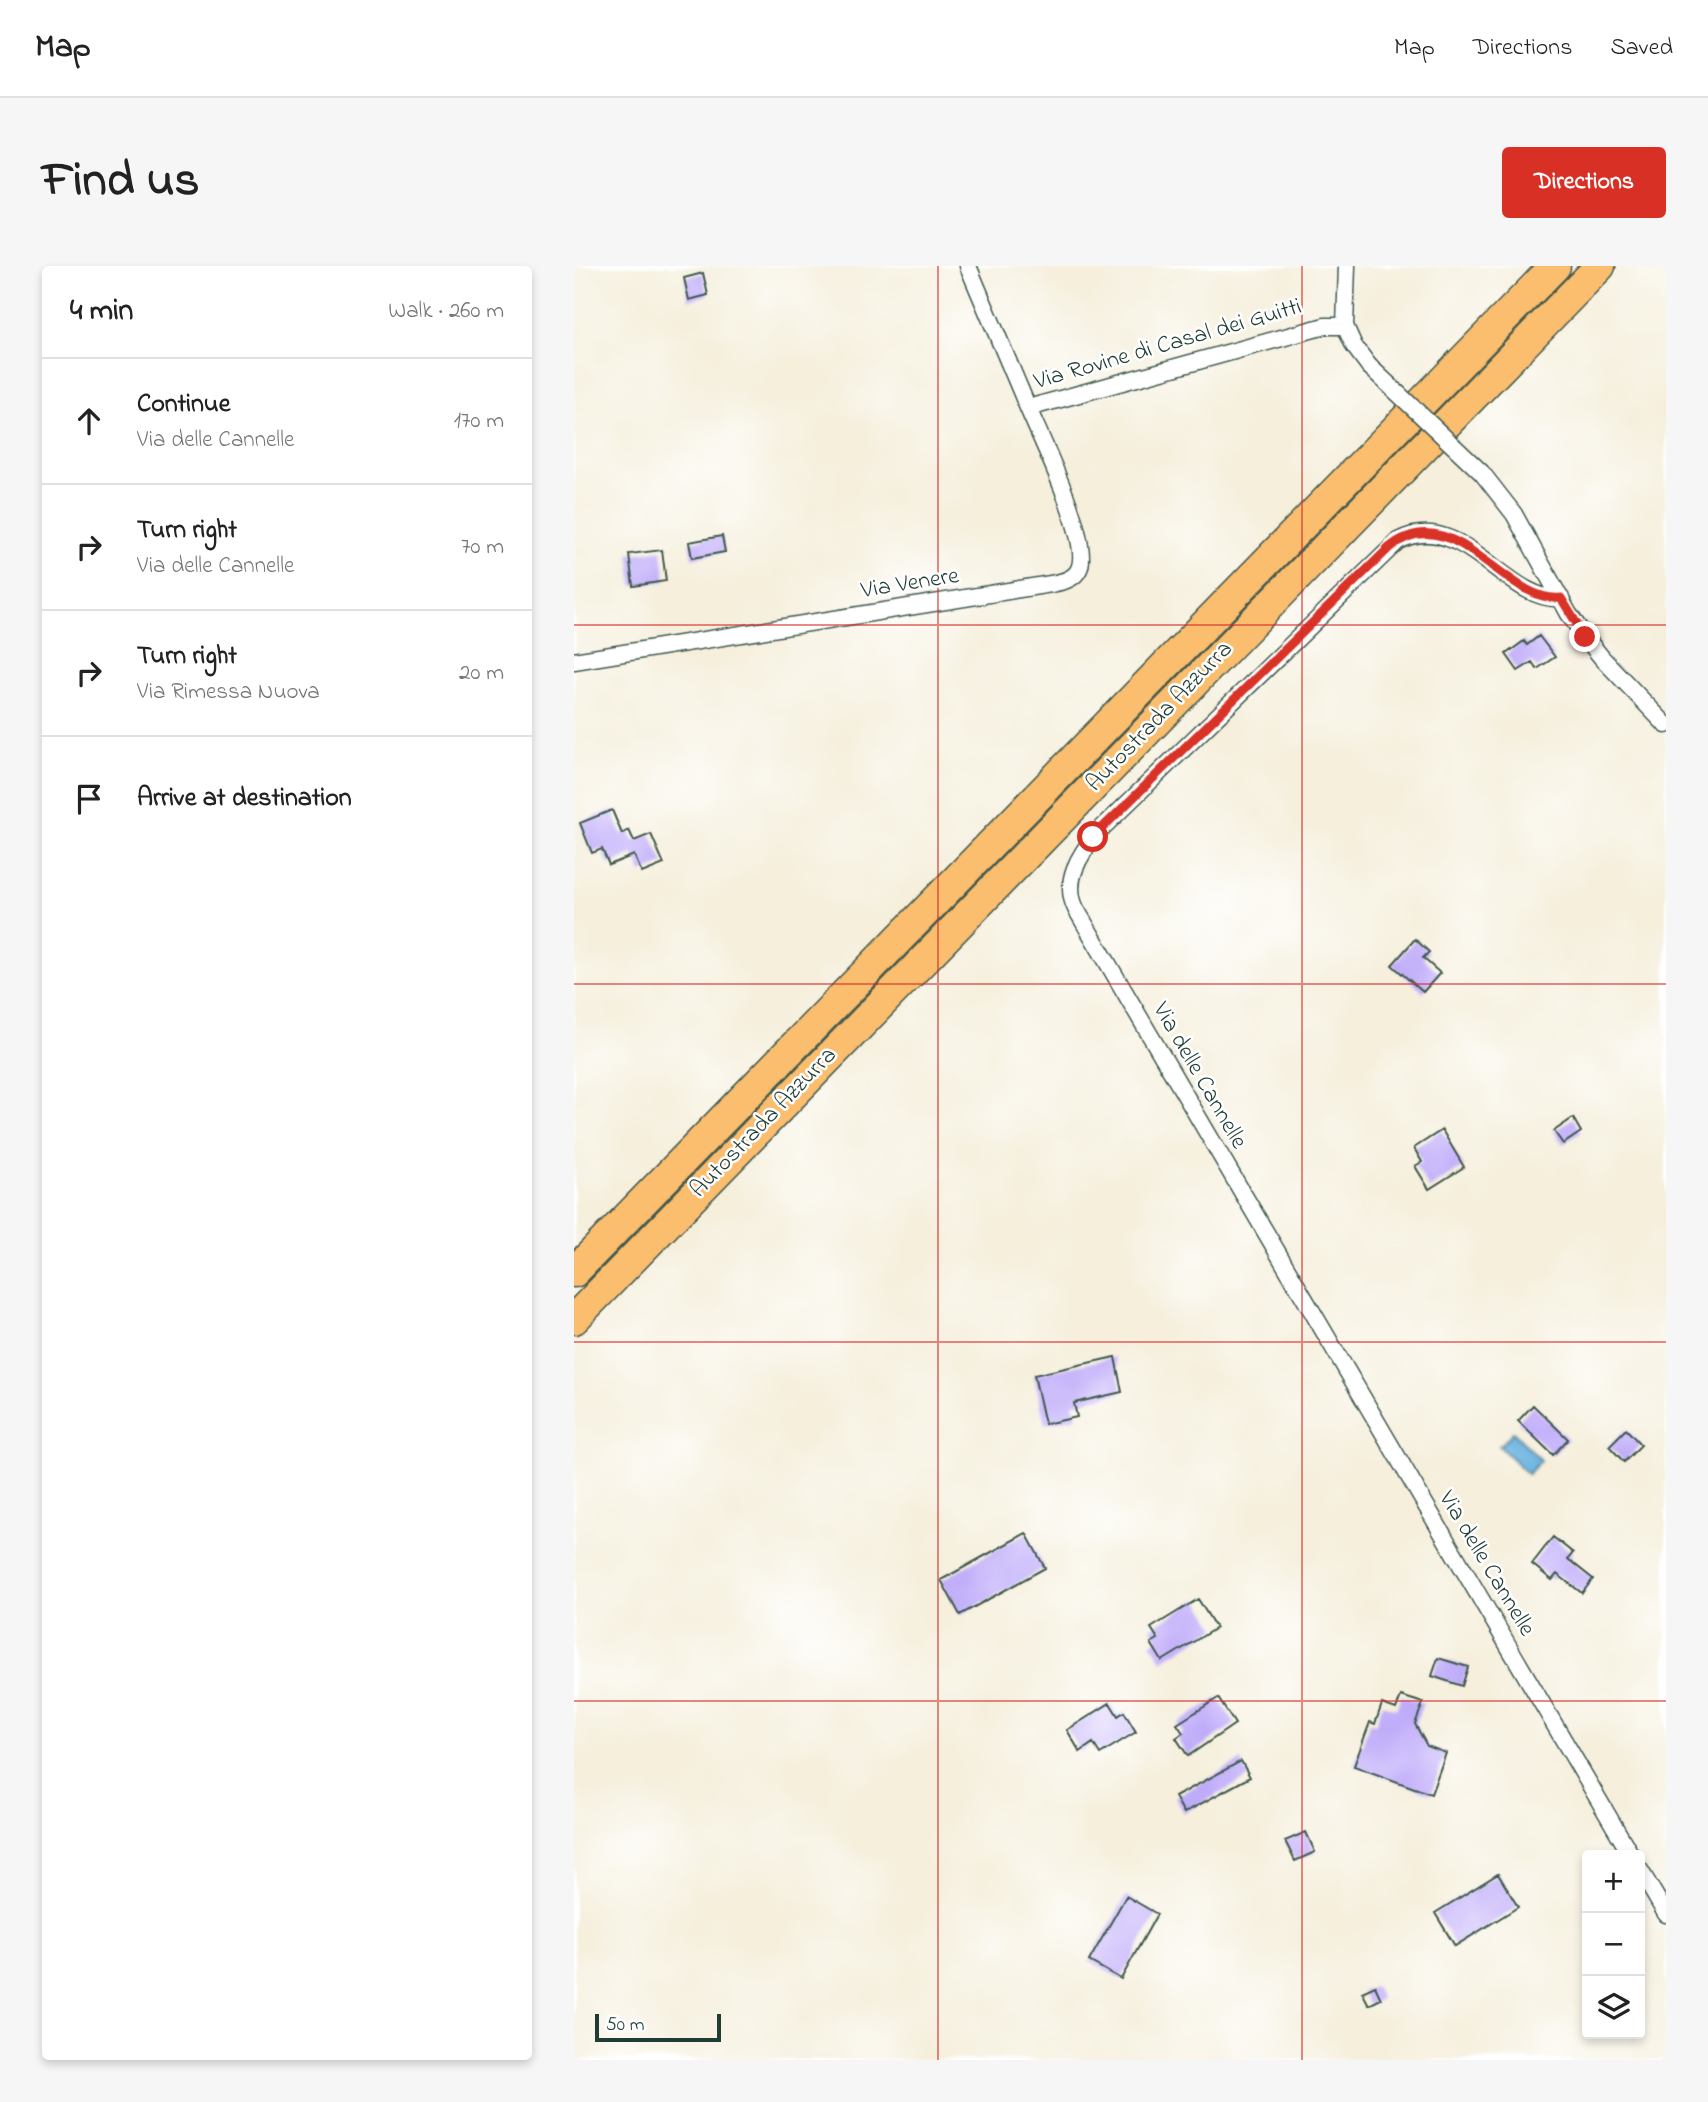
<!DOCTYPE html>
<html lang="en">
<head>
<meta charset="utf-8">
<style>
	body { margin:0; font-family:"Indie Flower",sans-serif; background:#f6f6f6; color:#222 }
	.controls { position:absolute; right:21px; bottom:21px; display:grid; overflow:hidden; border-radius:7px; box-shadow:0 4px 10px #0003 }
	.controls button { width:63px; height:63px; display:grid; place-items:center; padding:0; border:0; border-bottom:2px solid #e0e0e0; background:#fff; color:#222; font:35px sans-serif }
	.scale { position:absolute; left:21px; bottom:18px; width:126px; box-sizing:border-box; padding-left:7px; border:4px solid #1f3d34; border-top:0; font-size:19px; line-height:24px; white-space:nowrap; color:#1f3d34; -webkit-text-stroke:5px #fff; paint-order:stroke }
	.stop { position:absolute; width:21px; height:21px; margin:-16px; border:5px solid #d93025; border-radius:50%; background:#fff }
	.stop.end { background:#d93025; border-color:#fff; box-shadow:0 2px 7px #0008 }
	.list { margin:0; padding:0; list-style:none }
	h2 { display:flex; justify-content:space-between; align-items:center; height:91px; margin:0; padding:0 28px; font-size:30px }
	h2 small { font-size:23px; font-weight:400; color:#767676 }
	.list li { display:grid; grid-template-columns:46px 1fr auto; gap:21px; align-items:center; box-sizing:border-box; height:126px; padding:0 28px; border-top:2px solid #e0e0e0 }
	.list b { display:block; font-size:26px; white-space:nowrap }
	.list p { margin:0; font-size:23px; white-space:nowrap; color:#767676 }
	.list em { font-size:23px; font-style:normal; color:#767676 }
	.icon { flex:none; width:38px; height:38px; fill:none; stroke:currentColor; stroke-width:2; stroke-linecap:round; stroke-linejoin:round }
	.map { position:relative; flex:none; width:1092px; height:1794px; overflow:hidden; border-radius:7px }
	header { display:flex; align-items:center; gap:42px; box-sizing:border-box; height:98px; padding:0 35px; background:#fff; border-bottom:2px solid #e0e0e0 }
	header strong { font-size:33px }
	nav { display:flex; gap:38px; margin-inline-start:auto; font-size:24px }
	.intro { display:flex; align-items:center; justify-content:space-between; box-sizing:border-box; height:168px; padding:0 42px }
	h1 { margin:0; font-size:49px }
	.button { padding:18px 32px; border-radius:7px; background:#d93025; color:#fff; font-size:24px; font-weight:700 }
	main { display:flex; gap:42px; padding:0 42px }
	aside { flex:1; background:#fff; border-radius:7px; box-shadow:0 4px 10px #0003 }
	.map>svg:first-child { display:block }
	.water { fill:#67b1df; stroke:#43778a; stroke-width:2 }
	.building { fill:#bfacf9 }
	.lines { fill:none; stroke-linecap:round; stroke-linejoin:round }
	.street-casing { stroke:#3f584d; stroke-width:19 }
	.highway-casing { stroke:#3f584d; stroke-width:33 }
	.street { stroke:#fff; stroke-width:16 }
	.highway { stroke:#fbbd6e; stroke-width:30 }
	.street-bridge-casing { stroke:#3f584d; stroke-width:19; stroke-linecap:butt }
	.street-bridge { stroke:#fff; stroke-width:16 }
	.route { stroke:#d93025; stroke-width:9 }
	.grid { fill:none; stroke:#d62828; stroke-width:2; stroke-opacity:0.55 }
	.labels { text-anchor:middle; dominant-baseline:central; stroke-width:5; stroke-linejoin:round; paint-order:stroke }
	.street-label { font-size:24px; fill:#1f3d34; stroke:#fff }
</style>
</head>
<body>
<header>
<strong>Map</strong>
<nav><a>Map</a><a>Directions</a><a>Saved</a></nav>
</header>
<div class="intro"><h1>Find us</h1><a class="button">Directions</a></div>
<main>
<aside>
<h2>4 min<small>Walk · 260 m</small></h2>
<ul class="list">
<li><svg class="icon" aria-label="ahead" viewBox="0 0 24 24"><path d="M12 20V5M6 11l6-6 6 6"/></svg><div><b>Continue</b><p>Via delle Cannelle</p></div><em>170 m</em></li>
<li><svg class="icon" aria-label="right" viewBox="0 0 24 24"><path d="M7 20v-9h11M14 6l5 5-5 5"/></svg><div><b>Turn right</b><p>Via delle Cannelle</p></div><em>70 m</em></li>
<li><svg class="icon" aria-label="right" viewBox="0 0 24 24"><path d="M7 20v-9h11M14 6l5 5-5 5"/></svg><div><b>Turn right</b><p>Via Rimessa Nuova</p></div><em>20 m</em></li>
<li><svg class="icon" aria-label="arrive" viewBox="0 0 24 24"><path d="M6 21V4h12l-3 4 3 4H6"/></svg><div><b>Arrive at destination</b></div></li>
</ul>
</aside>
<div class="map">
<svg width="1092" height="1794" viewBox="0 0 1092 1794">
	<rect width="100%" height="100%" fill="#fff"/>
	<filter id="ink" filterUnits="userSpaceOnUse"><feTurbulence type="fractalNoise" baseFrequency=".0143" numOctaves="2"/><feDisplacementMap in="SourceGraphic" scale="14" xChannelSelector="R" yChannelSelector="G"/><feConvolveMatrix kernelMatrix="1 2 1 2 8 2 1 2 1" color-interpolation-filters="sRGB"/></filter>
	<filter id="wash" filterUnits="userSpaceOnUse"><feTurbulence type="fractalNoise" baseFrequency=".00686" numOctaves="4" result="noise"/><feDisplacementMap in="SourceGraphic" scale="28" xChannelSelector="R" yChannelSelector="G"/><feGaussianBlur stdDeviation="1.57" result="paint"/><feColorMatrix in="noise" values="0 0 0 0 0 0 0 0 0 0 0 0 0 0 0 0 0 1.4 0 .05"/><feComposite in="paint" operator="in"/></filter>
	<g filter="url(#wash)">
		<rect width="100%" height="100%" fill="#f5efdc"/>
		<path class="water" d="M939 1166 967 1194 954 1208 925 1180Z"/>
		<g id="blocks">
			<path class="building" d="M129 7 134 29 115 34 110 12Z
				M148 270 151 286 118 292 115 276Z
				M88 284 92 315 59 320 55 288Z
				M965 370 981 391 963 403 958 396 944 405 932 388 950 375 953 379Z
				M38 544 48 568 55 564 60 575 77 568 90 598 68 607 60 589 35 599 28 583 18 587 6 557Z
				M841 673 855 686 849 692 866 707 849 726 818 699Z
				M999 852 1007 866 989 878 980 865Z
				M868 864 890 901 855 923 841 900 848 896 840 882Z
				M541 1091 548 1126 500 1137 503 1151 471 1158 460 1109Z
				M959 1139 994 1173 979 1189 944 1155Z
				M1052 1163 1067 1179 1050 1196 1035 1180Z
				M452 1267 471 1302 386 1349 367 1314Z
				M979 1271 999 1287 994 1293 1019 1313 1008 1327 983 1308 978 1314 958 1298Z
				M624 1333 642 1362 588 1395 577 1377 584 1373 577 1362Z
				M864 1392 894 1401 888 1420 858 1410Z
				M827 1430 849 1437 841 1458 853 1480 872 1487 857 1528 780 1500 796 1456 801 1458 808 1438 822 1443Z
				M644 1432 661 1458 614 1490 602 1472 609 1467 603 1458Z
				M536 1437 544 1450 550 1446 562 1466 526 1488 519 1477 506 1486 493 1464Z
				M667 1495 676 1511 610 1547 601 1531Z
				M732 1566 741 1586 721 1595 711 1575Z
				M924 1608 944 1641 881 1680 861 1647Z
				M552 1630 583 1648 547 1713 515 1695Z
				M801 1720 807 1733 795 1739 788 1726Z"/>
		</g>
	</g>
	<g filter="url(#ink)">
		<use href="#blocks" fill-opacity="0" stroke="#3f584d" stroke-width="2"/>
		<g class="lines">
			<g class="street-casing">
				<path id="street" d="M394 0 454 142 751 60H771L780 80 795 100
					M771 60 773 0
					M908 207 940 248 995 348 1011 371 1028 392 1092 459
					M987 332C934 338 888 241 824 275L524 566C506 588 488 615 502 643L1057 1589
					M0 395 477 318C487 316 500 314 505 303 518 276 467 173 454 142
					M1066 1604 1092 1648"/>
			</g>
			<g class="highway-casing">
				<path id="highway" d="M0 1006 981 0
					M0 1053 1026 0"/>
			</g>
			<use href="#street" class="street"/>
			<use href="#highway" class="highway"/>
			<g class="street-bridge-casing">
				<path id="street-bridge" d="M795 100 908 207"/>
			</g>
			<use href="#street-bridge" class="street-bridge"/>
		</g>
	</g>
	<g class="lines" filter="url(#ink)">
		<path class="route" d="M519 571 815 282C879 229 931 338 987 332L1011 371"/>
	</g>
	<path class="grid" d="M364 0V1794M728 0V1794M0 359H1092M0 718H1092M0 1076H1092M0 1435H1092"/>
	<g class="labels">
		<g class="street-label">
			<text transform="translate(594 79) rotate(-16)">Via Rovine di Casal dei Guitti</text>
			<text transform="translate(336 318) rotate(-9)">Via Venere</text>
			<text transform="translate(586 451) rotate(-46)">Autostrada Azzurra</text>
			<text transform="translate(625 810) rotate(60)">Via delle Cannelle</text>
			<text transform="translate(190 857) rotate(-46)">Autostrada Azzurra</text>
			<text transform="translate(912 1298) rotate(59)">Via delle Cannelle</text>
		</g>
	</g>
</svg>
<div class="controls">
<button>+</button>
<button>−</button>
<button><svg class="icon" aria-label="layers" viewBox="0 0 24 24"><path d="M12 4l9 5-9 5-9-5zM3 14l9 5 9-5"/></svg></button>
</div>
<div class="scale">50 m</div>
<div class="stop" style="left:519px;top:571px"></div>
<div class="stop end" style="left:1011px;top:371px"></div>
</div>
</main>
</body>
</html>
